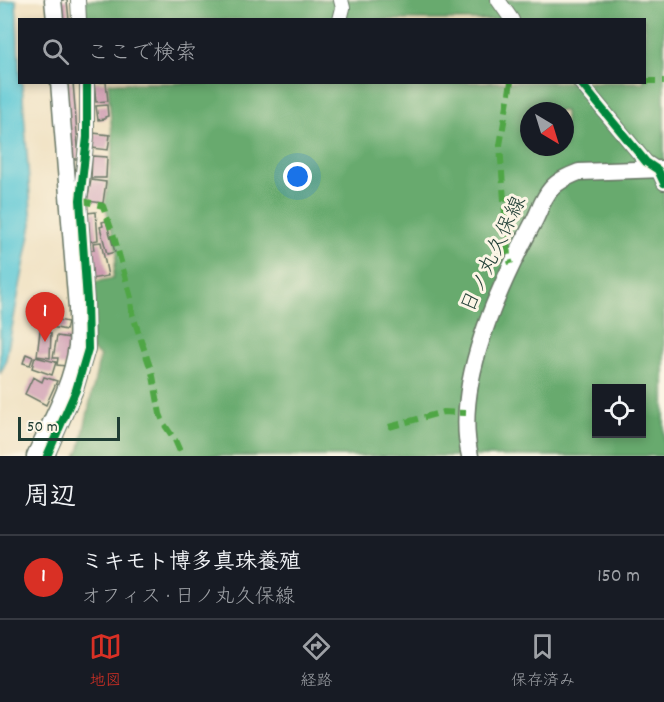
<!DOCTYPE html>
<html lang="ja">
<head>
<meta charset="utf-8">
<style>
	body { margin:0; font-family:Dekko,"Klee One",sans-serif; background:#242831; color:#f1f3f6 }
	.controls { position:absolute; right:18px; bottom:18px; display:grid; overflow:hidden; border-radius:0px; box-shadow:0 3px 9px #0003 }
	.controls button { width:54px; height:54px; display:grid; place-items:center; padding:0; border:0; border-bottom:2px solid #363941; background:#171b24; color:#f1f3f6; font:30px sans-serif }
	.compass { position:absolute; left:520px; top:102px; width:54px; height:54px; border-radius:50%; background:#171b24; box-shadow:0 3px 9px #0003; rotate:142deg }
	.scale { position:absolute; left:18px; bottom:15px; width:102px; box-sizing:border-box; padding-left:6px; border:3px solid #1f3d34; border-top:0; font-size:16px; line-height:21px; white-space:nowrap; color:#1f3d34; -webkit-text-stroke:4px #fcf5e5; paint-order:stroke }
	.you { position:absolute; left:298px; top:177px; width:21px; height:21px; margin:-15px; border:4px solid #fff; border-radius:50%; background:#1a73e8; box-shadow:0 0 0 9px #1a73e833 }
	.badge { display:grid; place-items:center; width:39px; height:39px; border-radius:50%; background:#d93025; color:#fff; font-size:20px; font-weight:700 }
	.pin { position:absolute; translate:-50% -50px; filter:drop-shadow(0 2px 3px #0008) }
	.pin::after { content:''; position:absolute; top:32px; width:21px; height:18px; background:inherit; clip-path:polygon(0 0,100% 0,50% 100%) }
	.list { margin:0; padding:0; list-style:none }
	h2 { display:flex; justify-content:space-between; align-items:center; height:78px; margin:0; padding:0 24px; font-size:26px }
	h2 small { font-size:20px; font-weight:400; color:#9ea1a6 }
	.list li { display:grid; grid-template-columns:39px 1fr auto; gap:18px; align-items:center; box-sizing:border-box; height:84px; padding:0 24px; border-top:2px solid #363941 }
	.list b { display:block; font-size:22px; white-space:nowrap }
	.list p { margin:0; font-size:20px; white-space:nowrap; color:#9ea1a6 }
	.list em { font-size:20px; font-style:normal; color:#9ea1a6 }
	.icon { flex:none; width:33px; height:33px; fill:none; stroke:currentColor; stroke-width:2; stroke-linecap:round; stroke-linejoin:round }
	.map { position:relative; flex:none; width:664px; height:456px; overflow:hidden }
	.search { position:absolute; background:#171b24; box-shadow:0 3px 9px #0003; left:18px; right:18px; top:18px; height:66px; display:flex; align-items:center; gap:15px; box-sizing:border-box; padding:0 21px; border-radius:0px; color:#9ea1a6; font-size:22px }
	.sheet { height:162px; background:#171b24 }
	nav { display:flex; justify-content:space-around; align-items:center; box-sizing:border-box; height:84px; border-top:2px solid #363941; background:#171b24; font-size:16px; color:#9ea1a6 }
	nav a { display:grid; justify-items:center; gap:3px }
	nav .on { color:#d93025 }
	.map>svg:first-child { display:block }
	.forest { fill:#68aa6e; stroke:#447451; stroke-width:1.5; fill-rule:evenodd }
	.water { fill:#5cc8d5; stroke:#3e8284; stroke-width:1.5 }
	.building { fill:#ce9bb1 }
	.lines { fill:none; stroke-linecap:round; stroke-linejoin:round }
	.minor-casing { stroke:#687665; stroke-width:16 }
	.major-casing { stroke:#687665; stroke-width:19 }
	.minor { stroke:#fff; stroke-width:14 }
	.major { stroke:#fff; stroke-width:16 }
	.quiet { stroke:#4fa644; stroke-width:6; stroke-dasharray:12 6; stroke-linecap:butt }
	.cycleway-casing { stroke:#fcf5e5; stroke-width:11 }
	.cycleway { stroke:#00873e; stroke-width:8 }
	.labels { text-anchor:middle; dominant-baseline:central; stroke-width:6; stroke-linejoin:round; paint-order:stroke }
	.street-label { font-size:21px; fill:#1f3d34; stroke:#fcf5e5 }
</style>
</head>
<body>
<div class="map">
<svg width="664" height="456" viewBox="0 0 664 456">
	<rect width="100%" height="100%" fill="#fcf5e5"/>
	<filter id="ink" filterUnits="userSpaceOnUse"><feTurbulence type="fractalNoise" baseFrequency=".0167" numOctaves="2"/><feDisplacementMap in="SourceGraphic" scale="12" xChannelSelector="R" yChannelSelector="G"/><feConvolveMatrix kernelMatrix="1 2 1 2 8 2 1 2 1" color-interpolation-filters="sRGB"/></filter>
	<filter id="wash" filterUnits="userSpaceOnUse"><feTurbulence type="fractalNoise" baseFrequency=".008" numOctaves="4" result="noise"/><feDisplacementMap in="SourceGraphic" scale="24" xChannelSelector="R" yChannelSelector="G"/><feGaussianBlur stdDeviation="1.35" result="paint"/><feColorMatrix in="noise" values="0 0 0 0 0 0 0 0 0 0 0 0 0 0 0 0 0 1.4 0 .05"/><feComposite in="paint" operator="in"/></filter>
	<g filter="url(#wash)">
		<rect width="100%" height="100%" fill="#efe0c0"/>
		<path class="forest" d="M84 0H664V456H76L80 448 100 356 92 350 90 283 113 278 117 252 105 205 113 148 108 83 644 82V20H86ZM529 111H565V147H529ZM596 388H642V434H596Z"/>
		<path class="water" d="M16 0 20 82 22 83 32 224 5 364 0 374V2Z"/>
		<g id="blocks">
			<path class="building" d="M59 0H67L69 20H60Z
				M66 82H73L79 159H71Z
				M94 82H106L108 101 96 102Z
				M107 105 108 116 105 117V119L98 120 96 106Z
				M93 133 110 135 108 150 92 148Z
				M92 156 107 157 106 178H91Z
				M91 180 106 182 103 203 87 201Z
				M96 212 98 240 87 242V213Z
				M106 221 115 252 107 254 100 227 103 226 102 222Z
				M101 242 108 276 91 279 88 260 91 259 90 250H94L93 243Z
				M44 317 68 322 66 330 42 325Z
				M40 331 51 333 50 358 37 356Z
				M57 336 70 338 66 366 57 365 58 358H53Z
				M26 354 33 357 30 365 23 363Z
				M35 357 56 362 52 375 32 368Z
				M33 377 42 382 44 377 57 381 46 405 25 394Z"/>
		</g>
	</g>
	<g filter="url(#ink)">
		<use href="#blocks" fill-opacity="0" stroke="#687665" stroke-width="1.5"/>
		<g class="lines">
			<g class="minor-casing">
				<path id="minor" d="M78 0 79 20
					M498 0 512 20
					M340 20 343 8 341 0
					M580 82 646 162 658 170 664 183
					M47 456 76 390 88 349 87 301 80 200 87 137V82"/>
			</g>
			<g class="major-casing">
				<path id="major" d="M53 0 55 20
					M35 456C51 421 72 385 77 346 78 333 77 320 77 308L59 82
					M470 456C453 384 499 287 532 225 539 213 542 199 551 189 559 180 569 176 579 172L664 169"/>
			</g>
			<use href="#minor" class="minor"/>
			<use href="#major" class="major"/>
			<path class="quiet" d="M644 81H664
				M511 82 500 145 508 256 511 264
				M80 200 103 206 115 240 131 298 132 313 153 376 160 414 164 424 175 440 182 456
				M389 427 443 412 466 413"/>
			<g class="cycleway-casing">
				<path id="cycleway" d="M580 82 646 162 658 170 664 183
					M47 456 76 390 88 349 87 301 80 200 87 137V82"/>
			</g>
			<use href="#cycleway" class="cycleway"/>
		</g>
	</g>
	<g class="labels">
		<g class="street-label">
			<text transform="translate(495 255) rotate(-65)">日ノ丸久保線</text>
		</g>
	</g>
</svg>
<div class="controls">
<button><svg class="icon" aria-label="locate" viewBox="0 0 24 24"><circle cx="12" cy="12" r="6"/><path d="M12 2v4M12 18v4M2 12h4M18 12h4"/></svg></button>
</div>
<svg class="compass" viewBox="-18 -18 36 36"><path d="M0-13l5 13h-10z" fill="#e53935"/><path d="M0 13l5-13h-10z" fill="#9ea1a6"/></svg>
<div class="scale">50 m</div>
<div class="you"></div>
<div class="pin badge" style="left:45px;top:342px">1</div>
<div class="search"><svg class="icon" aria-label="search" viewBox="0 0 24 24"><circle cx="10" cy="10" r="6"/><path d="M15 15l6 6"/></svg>ここで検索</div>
</div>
<section class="sheet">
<h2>周辺<small></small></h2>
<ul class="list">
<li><span class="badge">1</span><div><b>ミキモト博多真珠養殖</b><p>オフィス · 日ノ丸久保線</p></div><em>150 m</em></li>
</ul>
</section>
<nav>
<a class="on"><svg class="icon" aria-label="map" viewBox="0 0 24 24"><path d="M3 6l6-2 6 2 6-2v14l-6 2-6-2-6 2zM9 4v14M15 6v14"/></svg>地図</a>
<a><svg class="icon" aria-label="directions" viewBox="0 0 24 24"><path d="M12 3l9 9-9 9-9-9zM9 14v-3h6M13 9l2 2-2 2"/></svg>経路</a>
<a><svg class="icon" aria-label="saved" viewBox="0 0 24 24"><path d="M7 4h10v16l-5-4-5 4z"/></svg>保存済み</a>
</nav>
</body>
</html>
